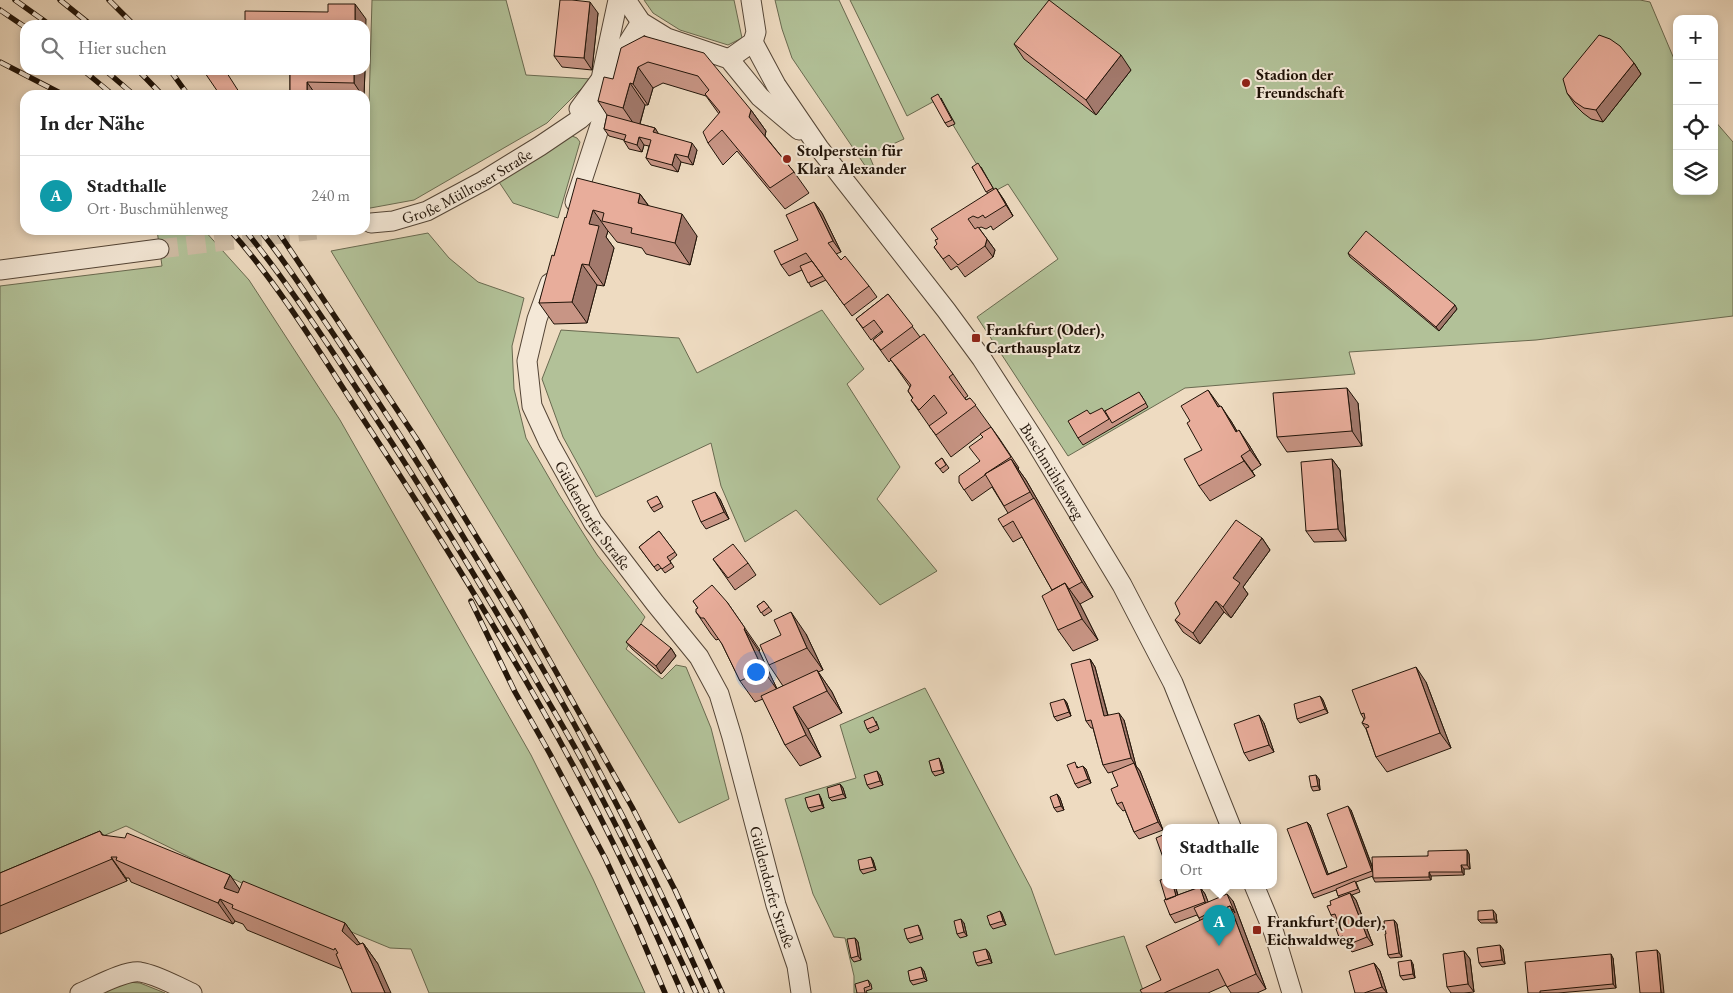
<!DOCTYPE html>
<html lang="de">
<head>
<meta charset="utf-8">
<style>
	body { margin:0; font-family:"EB Garamond",serif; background:#f6f6f6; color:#222 }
	.controls { position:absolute; right:15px; top:15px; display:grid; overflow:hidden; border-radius:10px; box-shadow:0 2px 8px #0003 }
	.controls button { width:45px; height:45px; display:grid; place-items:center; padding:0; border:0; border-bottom:1px solid #e0e0e0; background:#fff; color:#222; font:25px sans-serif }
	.you { position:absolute; left:755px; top:671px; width:18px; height:18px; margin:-12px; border:4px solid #fff; border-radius:50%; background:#1a73e8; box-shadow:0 0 0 8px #1a73e833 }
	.badge { display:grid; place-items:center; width:32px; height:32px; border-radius:50%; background:#8f2418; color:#fff; font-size:16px; font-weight:700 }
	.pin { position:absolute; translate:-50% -41px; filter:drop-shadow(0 1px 2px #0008) }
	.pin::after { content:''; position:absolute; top:26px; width:18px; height:15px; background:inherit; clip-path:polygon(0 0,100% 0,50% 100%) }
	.popup { position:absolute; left:1162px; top:824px; width:115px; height:65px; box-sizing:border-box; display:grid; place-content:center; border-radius:10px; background:#fff; filter:drop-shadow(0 1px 4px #0005); font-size:16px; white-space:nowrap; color:#767676 }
	.popup b { font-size:19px; color:#222 }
	.popup::after { content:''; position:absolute; left:50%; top:100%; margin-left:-10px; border:10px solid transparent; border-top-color:#fff }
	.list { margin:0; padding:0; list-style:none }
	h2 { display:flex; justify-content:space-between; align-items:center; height:65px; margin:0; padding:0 20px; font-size:21px }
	h2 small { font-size:16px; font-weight:400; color:#767676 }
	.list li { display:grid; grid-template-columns:32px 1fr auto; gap:15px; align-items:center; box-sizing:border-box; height:80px; padding:0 20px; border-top:1px solid #e0e0e0 }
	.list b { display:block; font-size:19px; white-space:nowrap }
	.list p { margin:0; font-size:16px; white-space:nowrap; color:#767676 }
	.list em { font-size:16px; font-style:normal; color:#767676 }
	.icon { flex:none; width:28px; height:28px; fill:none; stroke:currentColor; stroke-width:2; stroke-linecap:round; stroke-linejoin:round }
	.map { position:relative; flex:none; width:1733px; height:993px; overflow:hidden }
	.search { position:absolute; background:#fff; box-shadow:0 2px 8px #0003; left:20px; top:20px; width:350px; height:55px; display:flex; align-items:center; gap:12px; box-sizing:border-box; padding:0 18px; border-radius:15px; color:#767676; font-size:19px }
	.panel { position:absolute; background:#fff; box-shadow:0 2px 8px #0003; left:20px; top:90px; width:350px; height:145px; border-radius:15px }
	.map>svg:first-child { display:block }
	.green { fill:#b2c198; stroke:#696a50 }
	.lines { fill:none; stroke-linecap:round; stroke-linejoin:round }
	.minor-tunnel { stroke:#cfbda5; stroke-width:19; stroke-dasharray:19 9; stroke-linecap:butt }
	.minor-casing { stroke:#544536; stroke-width:21 }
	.minor { stroke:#f4e8d7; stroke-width:19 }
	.rail-casing { stroke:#201308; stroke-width:5.5 }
	.rail { stroke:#f4e8d7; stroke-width:4; stroke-dasharray:11; stroke-linecap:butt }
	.wall { fill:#c89585; stroke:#201308 }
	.shaded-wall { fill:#a2796c; stroke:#201308 }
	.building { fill:#e8ad9b; stroke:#201308 }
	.poi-dot { fill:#8f2418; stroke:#f4e8d7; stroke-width:2 }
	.labels { text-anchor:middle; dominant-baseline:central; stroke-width:4; stroke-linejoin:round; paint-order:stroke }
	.poi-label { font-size:16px; font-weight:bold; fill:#201308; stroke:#f4e8d7; text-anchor:start }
	.street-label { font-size:16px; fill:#201308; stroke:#f4e8d7 }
</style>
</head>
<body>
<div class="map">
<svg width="1733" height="993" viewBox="0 0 1733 993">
	<rect width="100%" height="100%" fill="#eedbc1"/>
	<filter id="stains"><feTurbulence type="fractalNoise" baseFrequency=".004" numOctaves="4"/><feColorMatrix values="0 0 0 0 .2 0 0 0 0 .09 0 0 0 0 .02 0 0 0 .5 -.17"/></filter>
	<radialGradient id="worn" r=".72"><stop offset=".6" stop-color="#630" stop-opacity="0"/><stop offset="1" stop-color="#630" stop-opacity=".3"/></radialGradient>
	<path class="green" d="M372 0H506L526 75 591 79 547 123 414 200 365 209V107L369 106Z
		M644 0H734L742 38 728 45 680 30 653 13Z
		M775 0H839L904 139 869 155 874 167 868 170 792 58 782 29Z
		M850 0H1640L1650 2 1677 66V191H1714V120L1733 142V316L1536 340 1349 352 1355 374 1185 388 1068 456 977 317 1058 259 1008 184 995 191 981 167 979 168 953 125 955 123 940 98 907 116Z
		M572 136 577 138 580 142 558 218 513 203 499 182Z
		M157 230H204L249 280 340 420 531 755 593 879 645 993H429L411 949 390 948 332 924 260 892 126 826 0 881V286L162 266Z
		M428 233 449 258 478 282 524 298 512 346 514 389 526 438 559 495 597 555 645 617 626 649 662 679 676 665 686 667 711 728 729 799 679 823 331 251Z
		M822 310 864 369 847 384 900 467 877 499 937 571 880 605 796 510 745 542 721 486 711 443 596 497 563 437 542 379 561 330 679 338 697 373Z
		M925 688 1031 888 1055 955 1124 936 1144 993H854V976L845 938 834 937 813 894 785 799 856 778 840 725Z
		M127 982 140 983 165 993H99Z"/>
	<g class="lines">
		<path class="minor-tunnel" d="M159 249 316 230"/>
		<g class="minor-casing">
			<g id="minor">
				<path d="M626 0 641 22 667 38 729 59 760 97 799 130"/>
				<path id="s1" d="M753 42 776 85 819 148 946 310 982 359 1035 441 1122 585 1173 683 1231 827"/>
				<path d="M729 59 753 42 756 32 751 0"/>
				<path d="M579 109 601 79 618 0"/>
				<path d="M575 202 626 46 641 22"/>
				<path id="s2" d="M371 223 393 221 427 211 483 181 540 146 580 119 610 92"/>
				<path d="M0 270 159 249"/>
				<path id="s3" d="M550 283 537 319 527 361 532 406 549 443 593 522 655 603 699 657 719 694 732 737 776 905 797 966 801 993"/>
				<path d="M1254 885 1274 933 1292 993"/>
				<path d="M80 993C95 987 125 970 140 972 158 975 176 986 192 993"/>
			</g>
		</g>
		<use href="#minor" class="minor"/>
		<g class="rail-casing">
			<path id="rail" d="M15 0 50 25
				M60 0 91 25
				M109 0 134 25
				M0 10 25 27
				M0 62 64 95
				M83 70 113 95
				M105 70 134 95
				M138 70 162 95
				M170 70 188 95
				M230 230C284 291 326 363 371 431 443 541 512 652 574 767 614 841 649 917 682 993
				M245 230C299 297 345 371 392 443 441 519 488 597 533 675 550 705 568 734 584 764 624 839 661 916 696 993
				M260 230C287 264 310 300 334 335 374 395 413 454 450 515 494 587 539 659 579 733 625 818 668 905 707 993
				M277 230 416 438 523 613 632 807 675 890 722 993
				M471 601 515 692 550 754 605 858 636 925 665 993"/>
		</g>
		<use href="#rail" class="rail"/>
	</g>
	<path class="wall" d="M598 13 592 70 562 67 554 56Z
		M644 36 751 110 766 131 765 136 794 172 809 193 785 209 737 151 723 165 708 143 719 114 706 96 663 83 653 88 648 105H645L640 124 655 128 658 134 697 150 693 165 681 162 678 172 651 165 646 158 649 146 644 145 642 152 629 149 624 141V140L609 136 604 129 607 115 598 101 613 79Z
		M1014 44 1131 70 1096 115 1024 59Z
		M1634 63 1641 74 1603 122 1591 119 1583 113 1575 105 1567 93Z
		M290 70H365L364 95H293L290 91Z
		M941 98 955 124 948 127 945 123Z
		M972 167H981L994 190 996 188 1004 200 1013 216 993 230 991 226 986 229 981 227 979 228 995 250 993 257 965 277 957 266 951 270 934 247 937 244 938 239 988 194Z
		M640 194 649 206 697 236 690 265 646 254 642 248 617 242 609 232 608 231 606 237 614 248 604 286 597 285 587 323 554 324 539 303 566 218Z
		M814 202 822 213 841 252 836 254 841 260 869 286 877 297 852 316 826 280 811 287 802 270 789 276 781 265 798 240Z
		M1348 253 1457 309 1439 331 1350 257Z
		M888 294 920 337 953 374 968 396 965 398 966 400 970 398 999 438 1019 468 1018 469 1026 480 1093 597 1080 604 1098 640 1073 651 1058 630 1052 590 1022 537 1013 542 1003 527 1008 513 992 487 972 501 959 482 980 461 983 437 981 434 951 457 911 400 913 399 908 391 910 387 891 360 889 362 873 340 883 332 882 331 871 340 856 319Z
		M1141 395 1148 407 1083 445 1078 438 1090 414 1105 411Z
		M1358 403 1362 446 1287 452 1277 437Z
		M1220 407 1231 421 1237 431 1249 445 1261 465 1252 471 1255 476 1210 501 1199 486Z
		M942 458 949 468 943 473 935 463Z
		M1332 459 1340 470 1346 541 1314 542 1306 531Z
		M657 496 663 507 654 512 651 508Z
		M720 499 729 519 706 529 701 522Z
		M659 531 677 555 670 561 674 567 665 573 661 568 657 571 639 547Z
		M1262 538 1270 550 1243 587 1248 594 1231 618 1224 612 1200 644 1183 632 1175 620Z
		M713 559 748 563 756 575 735 590Z
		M693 601 727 602 760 650 759 651 777 689 783 686 769 665 806 634 823 670 818 672 832 692 842 713 808 729 821 757 800 766 785 745 763 699 755 702 740 681 722 644 719 639 716 640 711 634 696 612 698 608Z
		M764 601 772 611 764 616 757 606Z
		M626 642 671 648 676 656 661 674 632 649Z
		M1090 659 1095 667 1108 715 1124 720 1136 766 1140 771 1163 830 1139 839 1134 832 1125 810 1123 811 1117 804 1118 786 1115 771 1108 773 1103 765 1093 728H1091L1086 721Z
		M1426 682 1451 748 1387 772 1376 757 1366 729 1362 723 1364 719 1361 714Z
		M1320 696 1323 700 1328 713 1300 723 1297 719Z
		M1064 699 1067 703 1071 716 1057 721 1054 717Z
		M876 721 879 729 870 733 867 729Z
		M1264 723 1274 752 1249 761 1244 753Z
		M941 762 944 773 935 776 932 772Z
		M1077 766 1078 768 1086 769 1091 783 1078 788 1075 784Z
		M880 775 883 785 870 789 867 785Z
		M1319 779 1320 790 1313 791 1311 787Z
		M840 784 843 788 846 798 832 801 829 798Z
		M1057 794 1060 798 1064 810 1057 812 1054 808Z
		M821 798 824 808 811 812 808 808Z
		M1351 810 1373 868 1428 856 1467 850 1469 854 1470 869H1464V875L1431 876V880L1375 882 1373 878V876L1356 882 1360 892 1352 895 1356 900 1373 945 1352 952 1347 944 1345 945 1339 937 1340 927 1338 922 1336 923 1331 915V905L1339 897 1336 890 1314 898 1312 894 1310 825 1328 874 1347 867Z
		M100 831 103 835 230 875 239 889 345 923 360 944 363 943 378 964 342 969 247 930 243 924 235 921 233 924 131 882 129 878H126L127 881 0 934V873Z
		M873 860 876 870 863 874 860 870Z
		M1165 885H1175L1178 895 1200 887 1205 894 1208 902 1233 901 1266 989 1257 993H1231L1226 985 1208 993H1142L1161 980 1200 920 1197 915 1175 923 1170 915 1166 900Z
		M1000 911 1002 914 1006 925 993 929 990 925Z
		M1496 914 1497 923H1481L1478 920Z
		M1394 920 1397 924 1402 957 1390 958 1388 955 1386 934Z
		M964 923 967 936 960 938 957 934Z
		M918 925 920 929 923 939 910 943 907 939Z
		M855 938 858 942 861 960 854 962 851 958Z
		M986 949 989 953 992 963 978 966 976 963Z
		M1503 949 1505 964 1482 967 1479 963Z
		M1464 951 1470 959 1474 992 1464 993H1451L1447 987Z
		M1613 958 1616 988 1558 993H1528Z
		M1374 963 1380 971 1387 993H1355Z
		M1413 964 1415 978 1403 980 1400 976Z
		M924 971 927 981 913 985 910 981Z
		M868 980 871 984 872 989 866 991 867 993H857Z"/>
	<path class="shaded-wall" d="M590 2 598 13 592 70 584 58Z
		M355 4 366 19 365 57V25H355Z
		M1121 55 1131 70 1096 115 1086 100Z
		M1634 63 1641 74 1603 122 1596 110Z
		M638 67 653 88 648 105 633 84Z
		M354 70H365L364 95H362L354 83Z
		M307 82 316 95H310L307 91Z
		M630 83 645 105 638 130 623 108Z
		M751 110 766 131 764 139 749 117Z
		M655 128 660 136 653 132Z
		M639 137 644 145 642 152 637 145Z
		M692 143 697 150 693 165 688 157Z
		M675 154 681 162 678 172 672 165Z
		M996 188 1004 200 1013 216 1006 205Z
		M640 194 655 215 638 203Z
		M814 202 822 213 841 252 833 241Z
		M593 210 608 231 606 237 614 248 604 286 589 265V224Z
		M682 214 697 236 690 265 675 243Z
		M987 239 995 250 993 257 985 246Z
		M582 264 597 285 587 323 572 302Z
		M1455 305 1457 309 1439 331 1436 327Z
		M1347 388 1358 403 1362 446 1352 431Z
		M1208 390 1219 405 1229 422 1218 407Z
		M1221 406 1231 421 1246 447 1236 432Z
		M1239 430 1249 445 1261 465 1250 450Z
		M1241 456 1252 471 1255 476 1244 461Z
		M1011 459 1026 480 1093 597 1082 582Z
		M1332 459 1340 470 1346 541 1338 529Z
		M715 492 720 499 729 519 724 512Z
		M1262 538 1270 550 1243 587 1248 594 1231 618 1223 607 1233 578Z
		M1065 583 1080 604 1098 640 1082 619Z
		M1216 601 1224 612 1200 644 1193 633Z
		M791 612 806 634 823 670 807 648Z
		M744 629 759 651 778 691 763 670Z
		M671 648 676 656 661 674 656 666Z
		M1090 659 1095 667 1110 724 1104 716Z
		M1416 667 1426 682 1451 748 1440 733Z
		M817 670 832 692 842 713 827 691Z
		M1320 696 1323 700 1328 713 1325 709Z
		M1064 699 1067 703 1071 716 1069 712Z
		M793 707 808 729 821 757 806 735Z
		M1119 713 1124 720 1136 766 1140 771 1163 830 1158 822 1134 763 1131 758Z
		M1259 715 1264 723 1274 752 1269 745Z
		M939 758 941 762 944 773 942 770Z
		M1083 766 1086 769 1091 783 1088 779Z
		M877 771 880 775 883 785 880 781Z
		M1316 775 1319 779 1320 790 1318 786Z
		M840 784 843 788 846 798 843 794Z
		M819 794 821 798 824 808 822 805Z
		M1057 794 1060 798 1064 810 1061 806Z
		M1348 806 1351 810 1375 875 1372 871Z
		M1307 822 1310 825 1330 879 1327 875Z
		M1467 850 1469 854 1470 869 1467 865Z
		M111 857 126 878 127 881 112 859Z
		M871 857 873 860 876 870 874 867Z
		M1461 865 1464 869V875L1462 872Z
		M1429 872 1431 876V880L1429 877Z
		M230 875 245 897 224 888Z
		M1173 885H1175L1180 904 1177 900Z
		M1200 887 1205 894 1211 909 1205 902Z
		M1350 893 1356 900 1373 945 1367 937Z
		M1227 894 1233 901 1266 989 1256 974 1230 906Z
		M220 899 235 921 233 924 218 903Z
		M1493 910 1496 914 1497 923 1494 919Z
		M1000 911 1002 914 1006 925 1003 921Z
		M961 919 964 923 967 936 964 932Z
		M1394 920 1397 924 1402 957 1399 953Z
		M345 923 360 944 357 952 342 931Z
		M855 938 858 942 861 960 858 956Z
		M363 943 378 964 391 993H385Z
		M1500 945 1503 949 1505 964 1502 960Z
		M986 949 989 953 992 963 989 959Z
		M1657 950 1660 954 1664 993H1661Z
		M1464 951 1470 959 1474 992 1468 984Z
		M1611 954 1613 958 1616 988 1613 984Z
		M1411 960 1413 964 1415 978 1413 974Z
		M1374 963 1380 971 1387 993 1382 987Z
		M921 967 924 971 927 981 924 978Z"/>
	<path class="building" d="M560 0H572L590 2 584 58 554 56Z
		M1049 0 1121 55 1086 100 1014 44Z
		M328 4H355V25H245V11L328 12Z
		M1599 35 1610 39 1620 46 1634 63 1596 110 1584 108 1575 102 1567 93 1563 79Z
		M644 36 704 53 751 110 749 117 794 172 770 188 722 130 708 143 703 132 720 112 705 94 709 90 698 76 648 62 638 67 633 84 630 83 623 108 598 101 604 77 613 79 621 48Z
		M210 70H225L241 95H220L205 73Z
		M290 70H354V83L307 82V91H290Z
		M938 94 952 120 945 123 931 98Z
		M607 115 655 128 653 132 692 143 688 157 675 154 672 165 646 158 651 140 639 137 637 145 624 141 626 135 604 129Z
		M978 163 993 188 986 192 972 167Z
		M577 178 640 194 638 203 682 214 675 243 631 233 632 228 602 221 604 213 593 210 589 224 599 226 589 265 582 264 572 302 539 303 552 255 554 256 565 217 566 218Z
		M996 188 1006 205 985 218 983 215 978 218 973 216 968 219 975 229 978 227 987 239 985 246 958 265 949 255 943 259 934 247 937 244 935 240 938 239 931 229Z
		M814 202 833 241 828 243 841 260 845 256 869 286 844 305 806 253 781 265 774 251 798 240 786 215Z
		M1366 231 1455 305 1436 327 1348 253Z
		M812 261 823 276 808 283 800 266Z
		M888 294 913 326 881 350 873 340 883 332 874 320 863 328 856 319Z
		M924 334 953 374 949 377 966 400 970 398 976 405 936 435 929 426 947 413 934 395 919 410 911 400 913 398 908 391 911 385 890 359Z
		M1347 388 1352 431 1277 437 1273 393Z
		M1208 390 1218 407 1221 406 1236 432 1239 430 1250 450 1241 456 1244 461 1199 486 1184 459 1202 450 1187 423 1190 421 1181 406Z
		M1139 392 1146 403 1112 423 1105 411Z
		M1102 408 1109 419 1078 438 1068 421 1087 410 1090 414Z
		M991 427 1011 457 985 474V475L964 490 959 482V476L980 461 969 447 983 437 980 434Z
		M942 458 946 465 940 469 935 463Z
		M1011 459 1030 492 1004 506 985 474Z
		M1332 459 1338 529 1306 531 1301 462Z
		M715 492 724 512 701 522 692 501Z
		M657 496 661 503 651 508 647 501Z
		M1034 498 1082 582 1069 589 1065 583 1052 590 1013 521 1003 527 998 519Z
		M1236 520 1262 538 1233 578 1240 583 1223 607 1216 601 1193 633 1175 620 1180 614 1175 603Z
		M659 531 675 552 667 557 671 563 662 569 658 564 654 567 639 547Z
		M733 544 748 563 728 578 713 559Z
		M1065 583 1082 619 1058 630 1042 596Z
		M712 585 727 602 745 628 744 629 763 670 740 681 722 644 704 618H701L696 612V609L698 608 693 601Z
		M764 601 769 607 761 613 757 606Z
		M791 612 807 648 769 665 760 645 781 635 774 620Z
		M641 624 671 648 656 666 626 642Z
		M1090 659 1104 716 1119 713 1131 758 1103 765 1091 720 1086 721 1071 664Z
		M1416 667 1440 733 1376 757 1366 728 1369 727 1368 725 1362 723 1365 718 1364 713 1361 714 1352 690Z
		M817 670 827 691 793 707 806 735 785 745 761 696Z
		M1320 696 1325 709 1297 719 1294 704Z
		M1064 699 1069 712 1054 717 1050 703Z
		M1259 715 1269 745 1244 753 1234 724Z
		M873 717 877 725 867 729 864 721Z
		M939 758 942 770 932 772 929 761Z
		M1075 762 1077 768 1083 766 1088 779 1075 784 1067 765Z
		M1134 763 1158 822 1134 832 1122 802 1117 804 1111 789 1118 786 1112 772Z
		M877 771 880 781 867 785 864 775Z
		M1316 775 1318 786 1311 787 1309 776Z
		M840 784 843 794 829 798 827 788Z
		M819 794 822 805 808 808 805 798Z
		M1057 794 1061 806 1054 808 1050 797Z
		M1348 806 1372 871 1312 894 1287 829 1307 822 1327 875 1347 867 1327 814Z
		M100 831 102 835 125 838 127 833 230 875 224 888 238 893 243 881 345 923 342 931 357 945 363 943 385 993H352L336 954 338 953 335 948 334 950 232 908 233 905 220 899 218 903 134 868 116 860 117 857H111L112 859 0 906V873Z
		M1165 834V863L1156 838Z
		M1467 850V865H1461L1462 872H1429V877L1373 878 1372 857 1428 856V851Z
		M871 857 874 867 860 870 858 860Z
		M1165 879V885H1173L1176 896 1166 900 1160 880Z
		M1355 881 1358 889 1338 896 1336 889Z
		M1200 887 1205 902 1170 915 1164 900Z
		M1350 893 1367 937 1347 945 1343 936 1339 937 1336 929 1340 927 1335 914 1331 915 1327 906 1331 905 1330 901Z
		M1227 894 1235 913 1230 906 1212 914 1211 912 1199 918 1194 908Z
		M1230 906 1256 974 1227 987 1218 969 1164 993H1142L1140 990 1161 980 1146 946Z
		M1493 910 1494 919 1478 920V911Z
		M1000 911 1003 921 990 925 987 916Z
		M961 919 964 932 957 934 954 921Z
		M1394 920 1399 953 1388 955 1385 934H1386L1384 921Z
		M918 925 921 935 907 939 904 929Z
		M855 938 858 956 851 958 847 939Z
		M1500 945 1502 960 1479 963 1477 948Z
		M986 949 989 959 976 963 973 952Z
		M1657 950 1661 993H1640L1636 952Z
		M1464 951 1468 984 1447 987 1443 954Z
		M1611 954 1613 984 1540 991V993H1528L1525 962Z
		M1411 960 1413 974 1400 976 1398 962Z
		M1374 963 1382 987 1364 993H1355L1349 971Z
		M921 967 924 978 910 981 908 971Z
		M868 980 870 986 864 988 865 993H857L855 984Z"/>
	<g class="poi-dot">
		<circle cx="1246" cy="83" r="5"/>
		<circle cx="787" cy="159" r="5"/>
		<rect x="971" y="333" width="10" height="10" rx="2.5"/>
		<rect x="1252" y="925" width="10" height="10" rx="2.5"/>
	</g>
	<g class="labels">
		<g class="poi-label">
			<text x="1256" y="74">Stadion der<tspan x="1256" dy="18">Freundschaft</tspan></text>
			<text x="797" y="150">Stolperstein für<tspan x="797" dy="18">Klara Alexander</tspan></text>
			<text x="986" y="329">Frankfurt (Oder),<tspan x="986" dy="18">Carthausplatz</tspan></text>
			<text x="1267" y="921">Frankfurt (Oder),<tspan x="1267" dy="18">Eichwaldweg</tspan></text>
		</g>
		<g class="street-label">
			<text stroke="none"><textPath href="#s2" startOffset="104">Große Müllroser Straße</textPath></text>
			<text stroke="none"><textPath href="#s1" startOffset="524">Buschmühlenweg</textPath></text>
			<text stroke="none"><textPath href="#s3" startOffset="252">Güldendorfer Straße</textPath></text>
			<text stroke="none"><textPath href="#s3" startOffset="672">Güldendorfer Straße</textPath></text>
		</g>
	</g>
	<rect width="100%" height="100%" filter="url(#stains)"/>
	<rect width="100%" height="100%" fill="url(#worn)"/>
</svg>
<div class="controls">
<button>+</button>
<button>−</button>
<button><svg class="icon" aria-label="locate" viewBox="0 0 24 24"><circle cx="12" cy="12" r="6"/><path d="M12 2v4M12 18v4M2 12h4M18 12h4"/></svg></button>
<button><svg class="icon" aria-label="layers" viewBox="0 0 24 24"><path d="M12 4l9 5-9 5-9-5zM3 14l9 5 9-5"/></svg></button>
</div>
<div class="you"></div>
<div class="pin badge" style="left:1219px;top:946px;background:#0f9aa8">A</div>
<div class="popup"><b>Stadthalle</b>Ort</div>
<div class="search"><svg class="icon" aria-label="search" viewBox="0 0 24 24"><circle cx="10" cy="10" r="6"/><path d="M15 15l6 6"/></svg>Hier suchen</div>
<section class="panel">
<h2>In der Nähe<small></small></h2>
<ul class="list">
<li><span class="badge" style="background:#0f9aa8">A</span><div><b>Stadthalle</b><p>Ort · Buschmühlenweg</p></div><em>240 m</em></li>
</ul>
</section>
</div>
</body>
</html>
